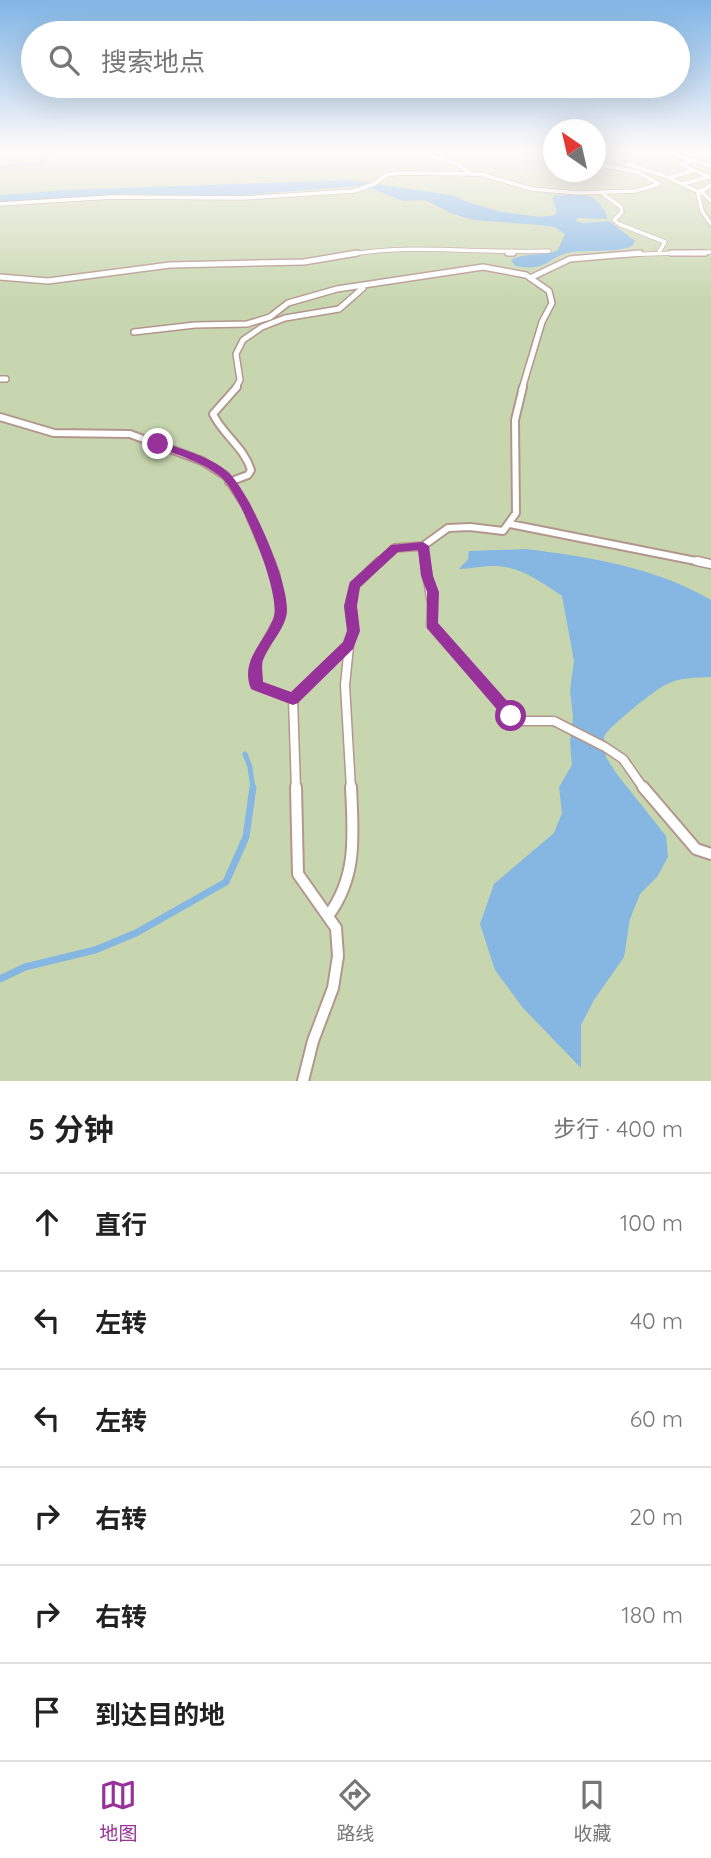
<!DOCTYPE html>
<html lang="zh">
<head>
<meta charset="utf-8">
<style>
	body { margin:0; font-family:Quicksand,"Noto Sans SC",sans-serif; background:#f2f2f2; color:#222 }
	.compass { position:absolute; left:543px; top:119px; width:63px; height:63px; border-radius:50%; background:#fff; box-shadow:0 7px 28px #0002; rotate:326deg }
	.stop { position:absolute; width:21px; height:21px; margin:-16px; border:5px solid #963299; border-radius:50%; background:#fff }
	.stop.end { background:#963299; border-color:#fff; box-shadow:0 2px 7px #0008 }
	.list { margin:0; padding:0; list-style:none }
	h2 { display:flex; justify-content:space-between; align-items:center; height:91px; margin:0; padding:0 28px; font-size:30px }
	h2 small { font-size:23px; font-weight:400; color:#767676 }
	.list li { display:grid; grid-template-columns:46px 1fr auto; gap:21px; align-items:center; box-sizing:border-box; height:98px; padding:0 28px; border-top:2px solid #e0e0e0 }
	.list b { display:block; font-size:26px; white-space:nowrap }
	.list em { font-size:23px; font-style:normal; color:#767676 }
	.icon { flex:none; width:38px; height:38px; fill:none; stroke:currentColor; stroke-width:2; stroke-linecap:round; stroke-linejoin:round }
	.map { position:relative; flex:none; width:711px; height:1081px; overflow:hidden }
	.search { position:absolute; background:#fff; box-shadow:0 7px 28px #0002; left:21px; right:21px; top:21px; height:77px; display:flex; align-items:center; gap:18px; box-sizing:border-box; padding:0 24px; border-radius:38px; color:#767676; font-size:26px }
	.sheet { height:679px; background:#fff }
	nav { display:flex; justify-content:space-around; align-items:center; box-sizing:border-box; height:98px; border-top:2px solid #e0e0e0; background:#fff; font-size:19px; color:#767676 }
	nav a { display:grid; justify-items:center; gap:4px }
	nav .on { color:#963299 }
	.map>svg:first-child { display:block }
	.green { fill:#c7d6af }
	.water { fill:#85b7e2 }
	.lines { fill:none; stroke-linecap:round; stroke-linejoin:round }
	.stream-far2 { stroke:#85b7e2; stroke-width:2.5 }
	.stream-far1 { stroke:#85b7e2; stroke-width:5 }
	.stream { stroke:#85b7e2; stroke-width:7 }
	.service-far4-casing { stroke:#b3968c; stroke-width:5 }
	.service-far3-casing { stroke:#b3968c; stroke-width:8 }
	.service-far2-casing { stroke:#b3968c; stroke-width:10 }
	.service-far1-casing { stroke:#b3968c; stroke-width:11 }
	.service-casing { stroke:#b3968c; stroke-width:14 }
	.service-far4 { stroke:#fff; stroke-width:3.5 }
	.service-far3 { stroke:#fff; stroke-width:5 }
	.service-far2 { stroke:#fff; stroke-width:6 }
	.service-far1 { stroke:#fff; stroke-width:8 }
	.service { stroke:#fff; stroke-width:10 }
	.route { fill:#963299 }
</style>
</head>
<body>
<div class="map">
<svg width="711" height="1081" viewBox="0 0 711 1081">
	<rect width="100%" height="100%" fill="#fef7f5"/>
	<path class="green" d="M0 150H553L554 172H596V150H711V1081H0Z"/>
	<path class="water" d="M350 180 456 196 464 201 502 212 541 217 555 215 557 212 552 199 554 196C579 194 599 191 608 219L578 218 575 221 583 223 609 221 635 241 632 246C612 254 593 249 572 252 546 256 551 272 515 266L511 260C526 251 543 258 558 250L565 234 554 227 540 225 474 220 453 214 425 200 403 201 373 189 357 186 218 197 127 194 0 203V195L68 190Z
		M526 549C590 557 655 567 711 600V677C697 678 681 677 667 684 657 688 607 728 604 737L606 757 616 773 666 836 668 857 657 877 640 894 630 919 624 957 594 1000 581 1025V1068L523 1008 495 970 480 924 494 884 554 833 562 813 559 787 572 765 570 742 573 717 570 690 574 661 562 596C541 582 519 565 492 566 481 566 470 569 459 569L468 559 469 551Z"/>
	<g class="lines">
		<path class="stream-far2" d="M0 167 40 163 59 150"/>
		<path class="stream-far1" d="M245 754 250 767 253 789"/>
		<path class="stream" d="M0 979 25 967 95 950 136 933 226 882 246 837 253 787"/>
		<g class="service-far4-casing">
			<path id="service-far4" d="M417 150 458 165 472 174
				M551 150 554 151
				M660 150 711 166
				M627 164 665 176 699 192
				M668 178 694 170
				M682 184 709 177 681 164 693 161
				M711 185 698 194 702 211 711 224
				M700 190 711 201
				M603 194 621 207 622 212 614 220 619 224 665 242 659 252
				M0 204 111 197 243 198 354 191 374 184 387 175 399 173 480 174 532 189 578 193 636 191 659 184 638 172 596 164
				M347 255C415 243 481 254 549 251
				M616 255 711 252"/>
		</g>
		<g class="service-far3-casing">
			<path id="service-far3" d="M508 253H513
				M671 253H705
				M0 277 48 281 170 265 304 262 357 253
				M530 278 570 259 640 253
				M134 332 195 325 247 324 270 317 288 303 337 289 483 267 526 275 549 291 552 303 542 322 522 389
				M0 379H6
				M235 389 240 380 236 354 243 340 262 327 285 318 339 309 363 288"/>
		</g>
		<g class="service-far2-casing">
			<path id="service-far2" d="M0 417 54 433 130 434 202 461 226 476 246 506 270 563
				M229 482 248 475 251 470C244 447 223 435 213 414L237 387
				M510 524 706 563
				M423 546 425 563
				M379 563 395 548 423 546 448 528 470 527 503 531 516 513 515 420 523 387"/>
		</g>
		<g class="service-far1-casing">
			<path id="service-far1" d="M270 561 275 574 281 606 280 618 256 661V685L293 699 349 645 353 631 350 606 354 586 380 561
				M425 561 432 604 431 625 511 716 523 721H554L605 747 623 759 644 789
				M697 561 711 564
				M349 646 345 685 351 789
				M293 699 296 789"/>
		</g>
		<g class="service-casing">
			<path id="service" d="M296 787 298 874 336 928 338 956 333 988 313 1041 303 1081
				M643 787 696 849 711 854
				M328 916C358 876 353 834 351 787"/>
		</g>
		<use href="#service-far4" class="service-far4"/>
		<use href="#service-far3" class="service-far3"/>
		<use href="#service-far2" class="service-far2"/>
		<use href="#service-far1" class="service-far1"/>
		<use href="#service" class="service"/>
	</g>
	<linearGradient id="sky" x2="0" y2="1"><stop stop-color="#80b5e6"/><stop offset="0.5" stop-color="#fffbfa"/><stop offset="1" stop-color="#fffbfa" stop-opacity="0"/></linearGradient>
	<rect width="711" height="302" fill="url(#sky)"/>
	<path class="route" d="M155 442H162C183 450 213 457 230 474 250 494 294 591 286 617 282 633 268 645 263 660 261 666 263 675 263 682L291 692 343 642 347 631 344 606 350 582 391 545 423 542 429 546 433 576 439 592 438 623 516 711V720H506L427 628V592L421 576 418 550 398 552 360 587 357 606 360 631 353 649 298 703 293 705 251 689C239 659 267 641 274 616 280 590 241 496 222 478 204 462 176 455 155 446Z"/>
</svg>
<svg class="compass" viewBox="-18 -18 36 36"><path d="M0-13l5 13h-10z" fill="#e53935"/><path d="M0 13l5-13h-10z" fill="#767676"/></svg>
<div class="stop" style="left:511px;top:716px"></div>
<div class="stop end" style="left:158px;top:444px"></div>
<div class="search"><svg class="icon" aria-label="search" viewBox="0 0 24 24"><circle cx="10" cy="10" r="6"/><path d="M15 15l6 6"/></svg>搜索地点</div>
</div>
<section class="sheet">
<h2>5 分钟<small>步行 · 400 m</small></h2>
<ul class="list">
<li><svg class="icon" aria-label="ahead" viewBox="0 0 24 24"><path d="M12 20V5M6 11l6-6 6 6"/></svg><div><b>直行</b></div><em>100 m</em></li>
<li><svg class="icon" aria-label="left" viewBox="0 0 24 24"><path d="M17 20v-9H6M10 6l-5 5 5 5"/></svg><div><b>左转</b></div><em>40 m</em></li>
<li><svg class="icon" aria-label="left" viewBox="0 0 24 24"><path d="M17 20v-9H6M10 6l-5 5 5 5"/></svg><div><b>左转</b></div><em>60 m</em></li>
<li><svg class="icon" aria-label="right" viewBox="0 0 24 24"><path d="M7 20v-9h11M14 6l5 5-5 5"/></svg><div><b>右转</b></div><em>20 m</em></li>
<li><svg class="icon" aria-label="right" viewBox="0 0 24 24"><path d="M7 20v-9h11M14 6l5 5-5 5"/></svg><div><b>右转</b></div><em>180 m</em></li>
<li><svg class="icon" aria-label="arrive" viewBox="0 0 24 24"><path d="M6 21V4h12l-3 4 3 4H6"/></svg><div><b>到达目的地</b></div></li>
</ul>
</section>
<nav>
<a class="on"><svg class="icon" aria-label="map" viewBox="0 0 24 24"><path d="M3 6l6-2 6 2 6-2v14l-6 2-6-2-6 2zM9 4v14M15 6v14"/></svg>地图</a>
<a><svg class="icon" aria-label="directions" viewBox="0 0 24 24"><path d="M12 3l9 9-9 9-9-9zM9 14v-3h6M13 9l2 2-2 2"/></svg>路线</a>
<a><svg class="icon" aria-label="saved" viewBox="0 0 24 24"><path d="M7 4h10v16l-5-4-5 4z"/></svg>收藏</a>
</nav>
</body>
</html>
